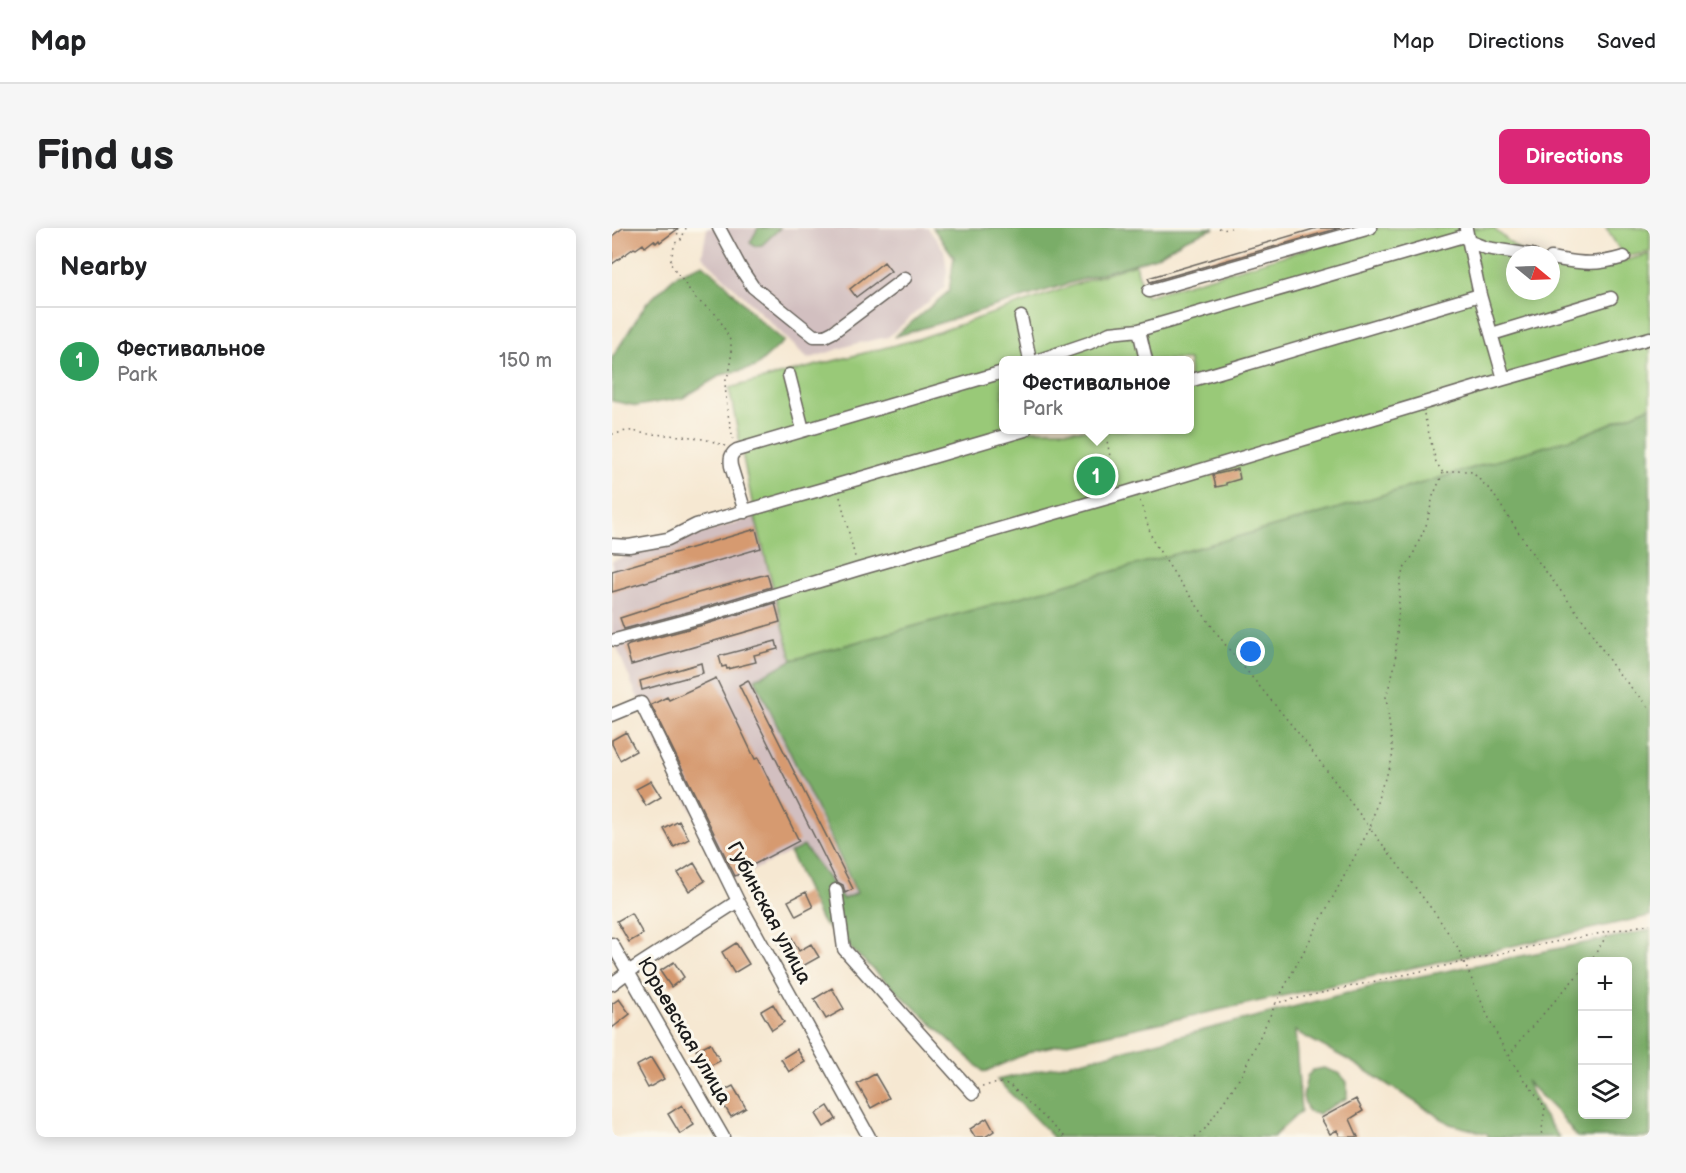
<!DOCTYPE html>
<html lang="en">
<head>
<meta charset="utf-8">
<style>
	body { margin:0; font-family:"Balsamiq Sans",sans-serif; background:#f6f6f6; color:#202124 }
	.controls { position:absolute; right:18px; bottom:18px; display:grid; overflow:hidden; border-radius:9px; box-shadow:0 3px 15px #0003 }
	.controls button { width:54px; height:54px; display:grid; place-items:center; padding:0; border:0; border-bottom:2px solid #e0e0e0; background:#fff; color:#202124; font:30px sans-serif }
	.compass { position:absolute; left:894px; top:18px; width:54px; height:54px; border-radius:50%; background:#fff; box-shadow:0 3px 15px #0003; rotate:109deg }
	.you { position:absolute; left:639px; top:424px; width:21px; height:21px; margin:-15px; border:4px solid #fff; border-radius:50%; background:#1a73e8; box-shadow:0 0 0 9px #1a73e833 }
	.badge { display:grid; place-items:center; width:39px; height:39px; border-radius:50%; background:#db2777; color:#fff; font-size:20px; font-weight:700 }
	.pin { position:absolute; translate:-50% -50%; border:3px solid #fff; box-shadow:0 2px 6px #0006 }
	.popup { position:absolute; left:387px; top:128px; width:195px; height:78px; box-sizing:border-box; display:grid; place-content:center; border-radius:9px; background:#fff; filter:drop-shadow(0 2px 4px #0005); font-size:20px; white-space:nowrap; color:#757577 }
	.popup b { font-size:22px; color:#202124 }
	.popup::after { content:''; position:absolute; left:50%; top:100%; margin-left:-12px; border:12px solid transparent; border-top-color:#fff }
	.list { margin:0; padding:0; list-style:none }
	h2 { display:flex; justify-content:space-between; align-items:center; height:78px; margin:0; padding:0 24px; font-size:26px }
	h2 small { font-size:20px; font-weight:400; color:#757577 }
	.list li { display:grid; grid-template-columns:39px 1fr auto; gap:18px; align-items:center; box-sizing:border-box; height:108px; padding:0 24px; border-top:2px solid #e0e0e0 }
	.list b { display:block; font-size:22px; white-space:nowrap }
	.list p { margin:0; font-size:20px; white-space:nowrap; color:#757577 }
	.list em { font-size:20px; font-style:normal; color:#757577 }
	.icon { flex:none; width:33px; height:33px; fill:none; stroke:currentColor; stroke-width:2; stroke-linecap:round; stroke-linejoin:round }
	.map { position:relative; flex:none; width:1038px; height:909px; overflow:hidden; border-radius:9px }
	header { display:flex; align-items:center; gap:36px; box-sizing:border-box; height:84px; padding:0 30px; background:#fff; border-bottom:2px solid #e0e0e0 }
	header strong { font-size:28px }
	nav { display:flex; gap:33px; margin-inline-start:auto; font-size:21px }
	.intro { display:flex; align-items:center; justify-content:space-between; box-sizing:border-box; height:144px; padding:0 36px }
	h1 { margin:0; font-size:42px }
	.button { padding:15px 27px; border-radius:9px; background:#db2777; color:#fff; font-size:21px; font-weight:700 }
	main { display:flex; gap:36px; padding:0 36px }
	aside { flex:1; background:#fff; border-radius:9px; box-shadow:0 3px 15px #0003 }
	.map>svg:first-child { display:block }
	.industrial { fill:#d2bfc0 }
	.green { fill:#99c978; stroke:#5a724a; stroke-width:1.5; fill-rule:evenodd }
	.forest { fill:#7aad68; stroke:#4b6442; stroke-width:1.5; fill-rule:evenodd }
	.building { fill:#d69a6f }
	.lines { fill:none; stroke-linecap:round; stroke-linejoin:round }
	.minor-casing { stroke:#68635c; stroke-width:15 }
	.path { stroke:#68635c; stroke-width:1.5; stroke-dasharray:1.5 4.5; stroke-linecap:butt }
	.minor { stroke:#fff; stroke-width:12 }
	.labels { text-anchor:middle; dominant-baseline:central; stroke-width:6; stroke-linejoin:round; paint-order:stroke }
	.street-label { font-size:20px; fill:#1c1c1c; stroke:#fbf7ec }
</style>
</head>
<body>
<header>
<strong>Map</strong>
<nav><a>Map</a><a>Directions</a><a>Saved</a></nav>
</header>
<div class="intro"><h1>Find us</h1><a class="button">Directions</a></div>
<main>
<aside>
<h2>Nearby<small></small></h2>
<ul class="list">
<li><span class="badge" style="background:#2e9e5b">1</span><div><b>Фестивальное</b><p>Park</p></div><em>150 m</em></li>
</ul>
</aside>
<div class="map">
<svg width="1038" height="909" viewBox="0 0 1038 909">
	<rect width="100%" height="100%" fill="#fbf7ec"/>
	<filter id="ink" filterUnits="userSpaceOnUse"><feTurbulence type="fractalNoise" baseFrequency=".0167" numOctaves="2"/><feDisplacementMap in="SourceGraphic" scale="12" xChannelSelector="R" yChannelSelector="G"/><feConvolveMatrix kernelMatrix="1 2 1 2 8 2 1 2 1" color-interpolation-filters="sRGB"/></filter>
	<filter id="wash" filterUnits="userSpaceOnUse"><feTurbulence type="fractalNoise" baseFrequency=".008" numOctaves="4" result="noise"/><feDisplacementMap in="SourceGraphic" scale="24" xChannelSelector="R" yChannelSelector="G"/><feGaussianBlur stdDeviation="1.35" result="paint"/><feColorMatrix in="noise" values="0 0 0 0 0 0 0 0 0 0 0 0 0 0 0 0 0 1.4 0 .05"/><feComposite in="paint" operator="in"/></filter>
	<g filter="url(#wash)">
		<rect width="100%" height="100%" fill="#f6e8d2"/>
		<path class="industrial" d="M95 0H316L332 22 335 43 332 60 276 109 242 116 196 131 90 28Z
			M143 289 180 432 143 452 245 665 231 672 192 618 118 653 48 523 0 408V333Z"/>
		<path class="green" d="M767 0H881L913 27H903V63H939V35L976 42 1038 26V179L968 208 697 289 180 432 143 289 117 160 306 111 523 36 534 68ZM391 132H577V202H391Z
			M994 0H1038V24L1012 29Z"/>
		<path class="forest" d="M146 0H168L150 17 143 18 138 15Z
			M321 0H603L572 12 544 29 282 109 337 63 342 29Z
			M91 36 112 54 144 89 172 113 144 139 109 147 71 170 25 178 0 173V130L34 76 66 46Z
			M1038 179V688L423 822 372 844 209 693 178 625 192 618 231 671 245 665 143 451 180 432 697 289 968 208Z
			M1038 702V909H965L948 887 914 853 930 885 947 909H876V906L838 896 740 834 683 803 689 883 661 909H441L385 852 494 827 774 755ZM970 734H1016V886H970Z
			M712 840 728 846 735 854V870L706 886 696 884 691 869 695 848 701 842Z"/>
		<g id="blocks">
			<path class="building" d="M11 0H67L48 14 47 12 44 15 42 12 33 19 31 16 24 21 22 20 0 36V8Z
				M705 0H728L538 54 536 50Z
				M272 34 279 43 244 69 238 61Z
				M626 241 628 251 614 255V257L604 259 601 247Z
				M144 301 149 320 0 364V343Z
				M155 346 159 359 87 381 12 401 8 390 82 366Z
				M163 375 168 394 19 437 14 419 17 417 91 397Z
				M164 413 166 421 142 427 144 434 115 441 114 438 110 439 107 428Z
				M89 435 91 445 30 462 28 453Z
				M104 450 143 531 146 530 187 613 135 640 136 642 123 648 39 477 55 469 57 472Z
				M136 452 241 661 233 665 231 657 225 654 127 457Z
				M14 504 24 523 8 532 0 516V512Z
				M39 553 49 569 34 578 24 561Z
				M67 593 77 611 62 619 52 601Z
				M82 635 93 653 77 663 66 645Z
				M194 664 201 679 184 688 176 673Z
				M19 685 31 706 17 714 5 693Z
				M179 708 187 723 199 716 207 729 182 743 166 715Z
				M124 715 137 736 122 745 110 724Z
				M62 734 72 749 59 759 48 743Z
				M220 760 232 781 214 791 202 771Z
				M7 771 18 786 0 800V776Z
				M161 776 172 794 160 802 149 783Z
				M98 815 108 833 93 840 84 822Z
				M185 821 193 834 177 844 169 831Z
				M39 830 52 851 36 860 24 838Z
				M263 846 277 870 259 880 245 856Z
				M121 858 134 880 119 889 105 866Z
				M744 871 751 883 738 891 746 909H728L725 902 718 906 709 890Z
				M70 877 82 897 68 906 56 886Z
				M216 878 224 891 212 899 204 886Z
				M375 890 382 903 373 909H363L358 901Z"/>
		</g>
	</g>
	<g filter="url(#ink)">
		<use href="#blocks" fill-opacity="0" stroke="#68635c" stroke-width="1.5"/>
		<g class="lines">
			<g class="minor-casing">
				<path id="minor" d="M107 0 129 41 141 59 202 108H213L221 104 293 50
					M854 1 868 67 892 151
					M856 13 874 20 920 27
					M939 30C969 35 982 38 1012 29
					M537 63 758 0
					M409 89 418 132
					M527 102 534 132
					M880 106 999 70
					M427 132 477 115 498 105 527 102 855 7
					M177 147 191 202
					M577 153 868 67
					M133 284 119 238C118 231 118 226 125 222L391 144
					M0 317 17 318 56 311 84 297 225 257 413 202
					M3 412 89 389 247 341 506 267 892 151 1038 110
					M0 487 29 475 126 673 257 909
					M224 662 232 721 361 865
					M0 716 111 909
					M0 756 16 744 126 673"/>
			</g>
			<path class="path" d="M62 0 69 11
				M74 0 69 12 63 15 58 35 84 71 106 88 119 114V138L113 155 115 181 121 211
				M607 0 611 2 619 0
				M812 186 824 234 831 245 846 242 860 244 880 264 922 328 974 396 1002 440 1038 481
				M493 202 503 255
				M0 206C5 206 9 204 14 203 22 202 30 206 38 206 65 208 87 207 113 218
				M831 245 821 268 815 295 799 331 791 342 788 355 783 437 774 469 781 525 778 539 769 560 758 600 825 688 845 718 874 784 896 829 933 879 929 909
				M228 269 243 329
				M528 273 541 313 567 353 615 419 687 506 758 600 664 775
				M978 734 997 704
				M897 828 909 811 970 742
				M370 858 387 855 397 856 453 909
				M583 909 594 900 629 848 664 775 932 716 1038 696"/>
			<use href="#minor" class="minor"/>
		</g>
	</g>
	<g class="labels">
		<g class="street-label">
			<text transform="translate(157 685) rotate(62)">Губинская улица</text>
			<text transform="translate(72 803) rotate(60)">Юрьевская улица</text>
		</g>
	</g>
</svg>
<div class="controls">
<button>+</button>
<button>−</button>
<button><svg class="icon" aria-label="layers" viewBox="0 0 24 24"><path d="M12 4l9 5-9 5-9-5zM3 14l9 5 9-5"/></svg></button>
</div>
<svg class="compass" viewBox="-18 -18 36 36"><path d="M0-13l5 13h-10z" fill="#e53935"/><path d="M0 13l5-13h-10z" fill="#757577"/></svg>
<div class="you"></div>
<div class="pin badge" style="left:484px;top:248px;background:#2e9e5b">1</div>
<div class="popup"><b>Фестивальное</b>Park</div>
</div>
</main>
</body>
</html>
